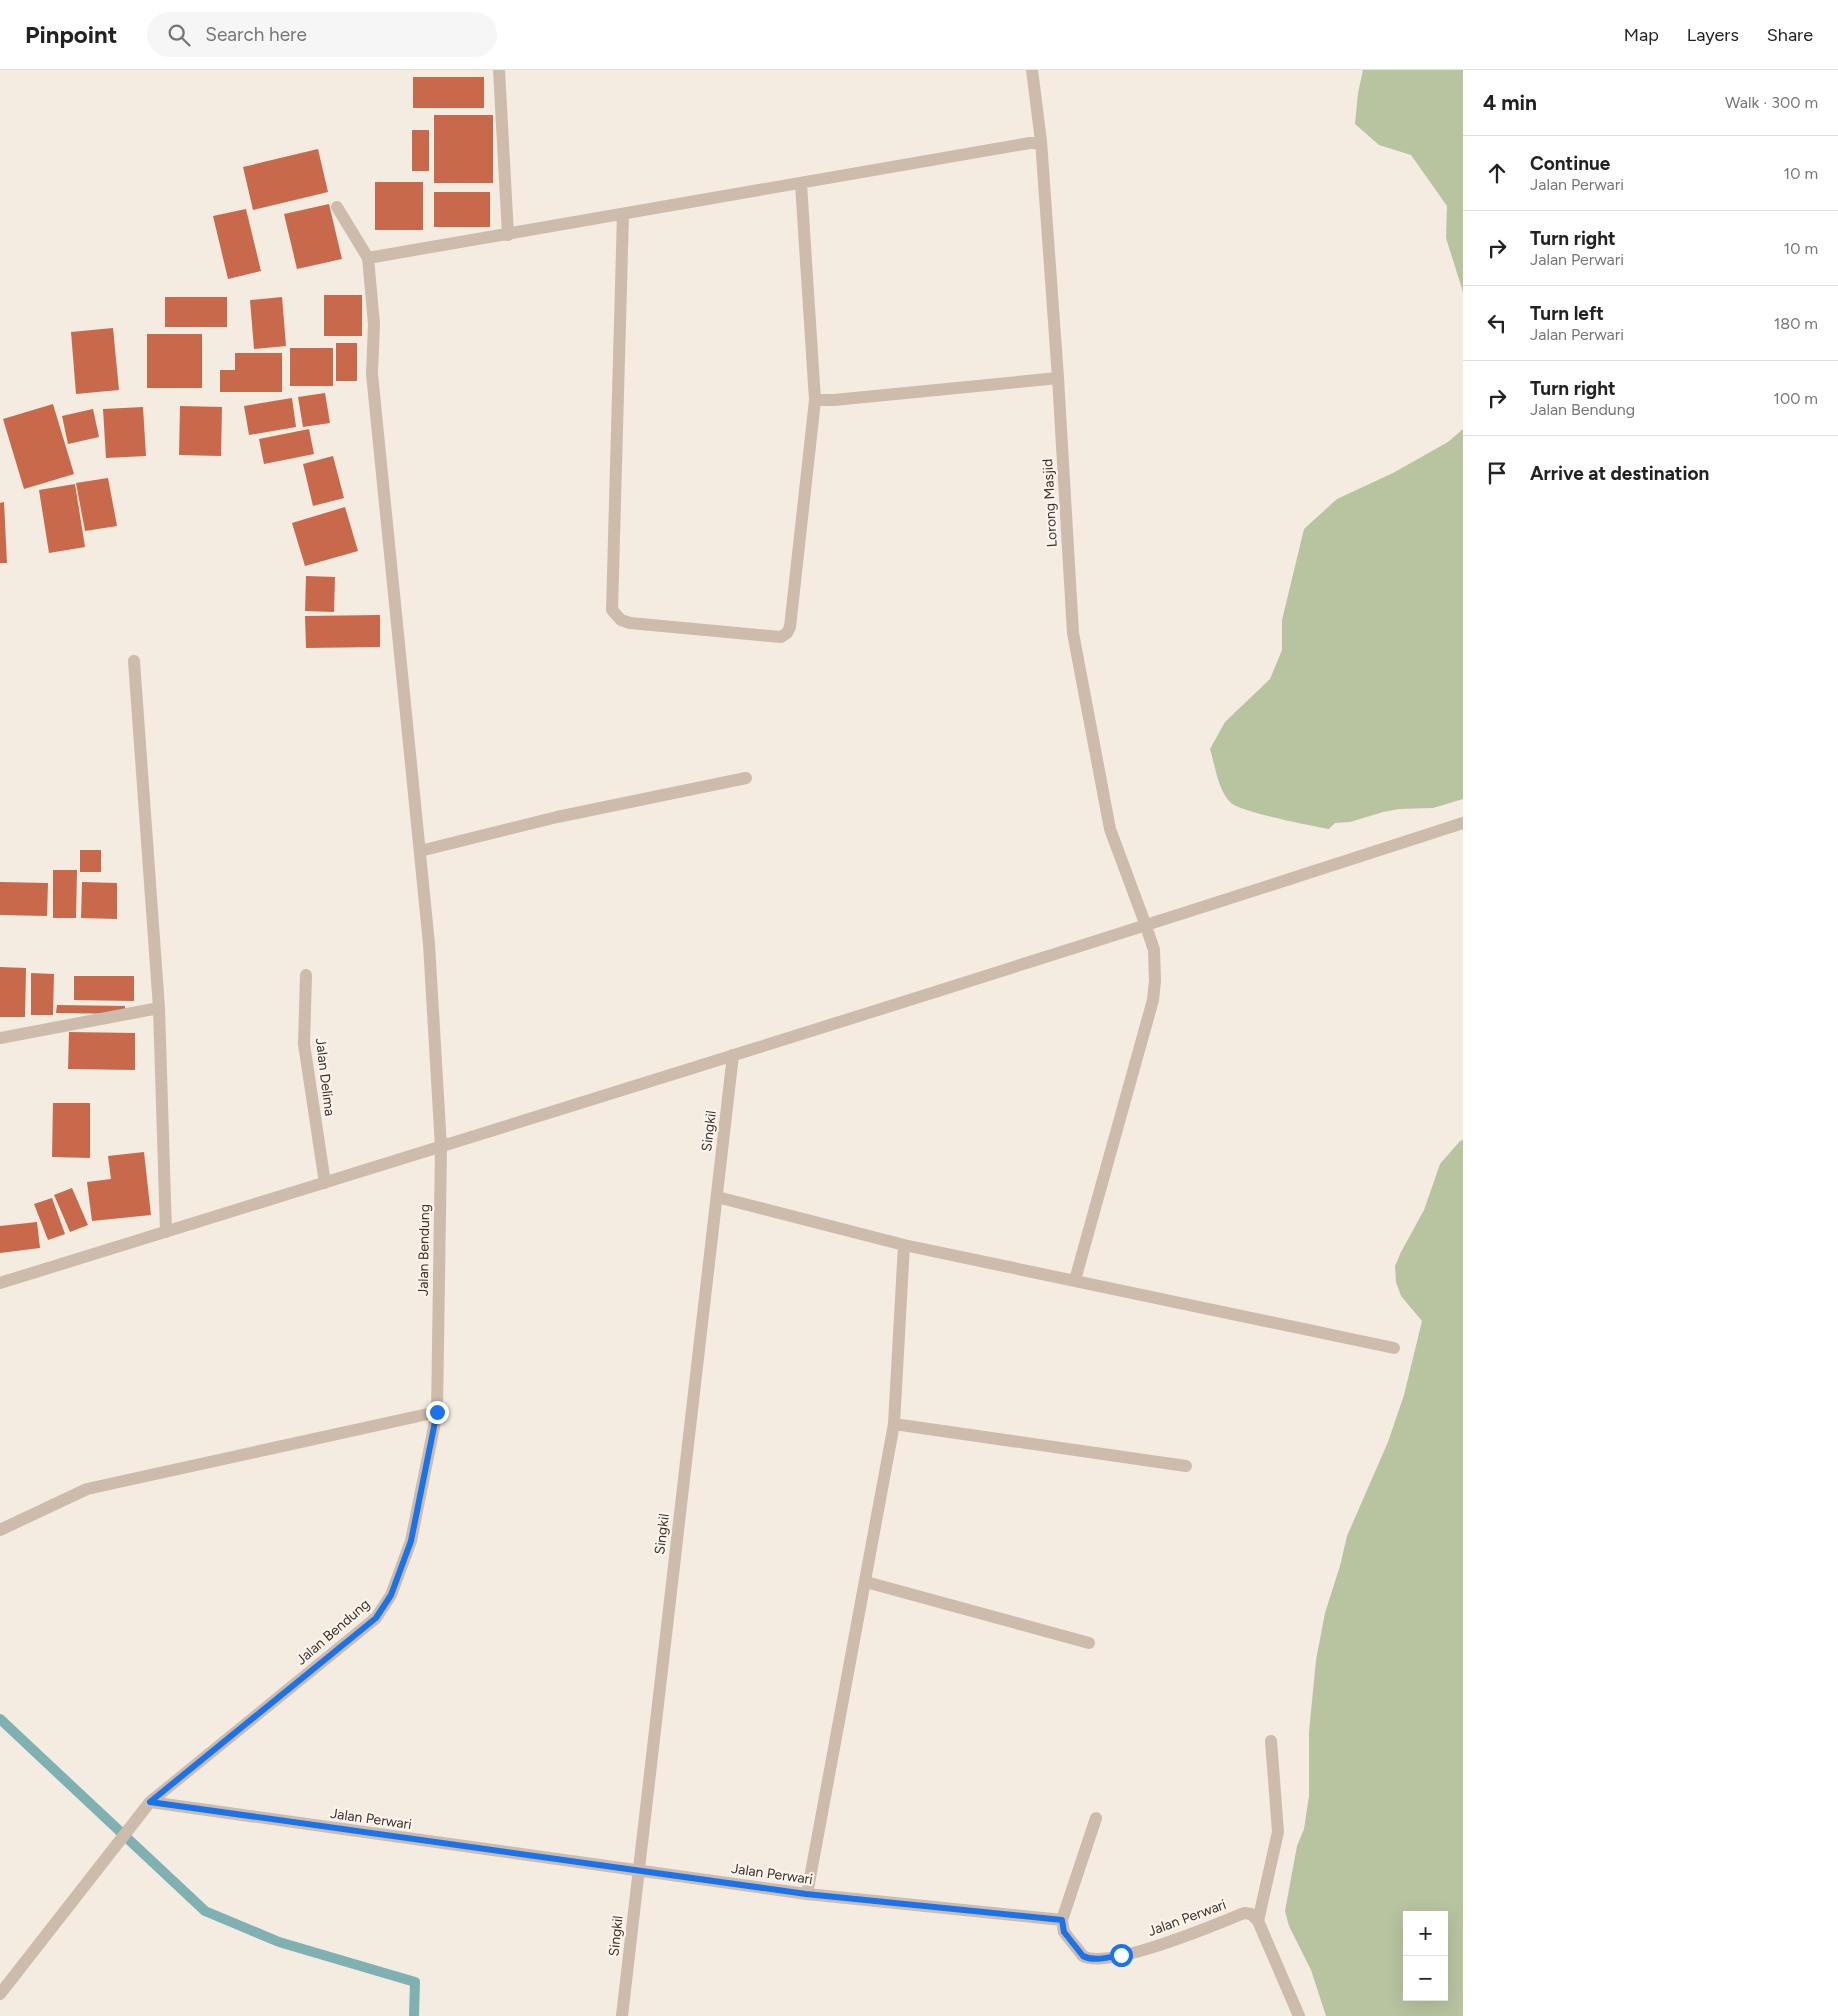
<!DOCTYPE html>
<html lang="en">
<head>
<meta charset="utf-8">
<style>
	body { margin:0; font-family:Figtree,sans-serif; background:#f6f6f6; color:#222 }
	.controls { position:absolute; right:15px; bottom:15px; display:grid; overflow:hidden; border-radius:0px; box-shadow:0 5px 20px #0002 }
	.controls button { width:45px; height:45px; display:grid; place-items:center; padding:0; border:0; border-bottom:1px solid #e0e0e0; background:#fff; color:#222; font:25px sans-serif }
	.stop { position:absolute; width:15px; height:15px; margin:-11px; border:4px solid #1a73e8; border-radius:50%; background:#fff }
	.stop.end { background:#1a73e8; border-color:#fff; box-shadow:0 1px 5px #0008 }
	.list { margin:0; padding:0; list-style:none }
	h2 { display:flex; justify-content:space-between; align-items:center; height:65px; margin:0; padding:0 20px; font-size:21px }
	h2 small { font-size:16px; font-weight:400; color:#767676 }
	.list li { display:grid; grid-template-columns:32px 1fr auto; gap:15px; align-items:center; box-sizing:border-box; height:75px; padding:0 20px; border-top:1px solid #e0e0e0 }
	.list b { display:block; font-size:19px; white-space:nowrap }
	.list p { margin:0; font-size:16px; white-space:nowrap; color:#767676 }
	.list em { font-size:16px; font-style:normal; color:#767676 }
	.icon { flex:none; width:28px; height:28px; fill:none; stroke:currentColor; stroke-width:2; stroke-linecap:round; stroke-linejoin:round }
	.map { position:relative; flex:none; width:1463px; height:1946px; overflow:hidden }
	header { display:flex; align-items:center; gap:30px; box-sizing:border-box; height:70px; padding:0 25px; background:#fff; border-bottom:1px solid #e0e0e0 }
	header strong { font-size:24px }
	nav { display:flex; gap:28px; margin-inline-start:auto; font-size:18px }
	.search { width:350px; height:45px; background:#f6f6f6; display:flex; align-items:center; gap:12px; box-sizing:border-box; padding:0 18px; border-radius:28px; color:#767676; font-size:19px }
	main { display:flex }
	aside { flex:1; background:#fff }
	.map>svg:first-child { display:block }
	.green { fill:#b8c4a0; fill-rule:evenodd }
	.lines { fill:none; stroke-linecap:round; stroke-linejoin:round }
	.stream { stroke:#7fb0b2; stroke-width:10 }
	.building { fill:#c8694b }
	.service { stroke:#cdbbac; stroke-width:12 }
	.minor { stroke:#cdbbac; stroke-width:12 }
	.route { stroke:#1a73e8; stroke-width:6 }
	.labels { text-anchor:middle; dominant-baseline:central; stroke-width:4.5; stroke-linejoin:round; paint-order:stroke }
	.street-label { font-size:14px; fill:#3b302b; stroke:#fbf5ee }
</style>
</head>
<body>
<header>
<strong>Pinpoint</strong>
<div class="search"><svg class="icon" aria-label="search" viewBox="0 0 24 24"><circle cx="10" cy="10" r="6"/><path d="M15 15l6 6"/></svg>Search here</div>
<nav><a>Map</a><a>Layers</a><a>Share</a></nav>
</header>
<main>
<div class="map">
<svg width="1463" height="1946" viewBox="0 0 1463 1946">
	<rect width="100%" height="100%" fill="#f4ebe1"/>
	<path class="green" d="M1363 0H1463V222L1446 168 1447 136 1411 85 1379 75 1355 54 1358 23Z
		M1463 359V729L1433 738 1399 739 1383 742 1350 752 1335 753 1329 759C1312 756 1241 742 1231 733 1218 721 1215 695 1210 679L1225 652 1270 609 1282 580V550L1304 459 1337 429 1393 403 1448 372Z
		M1463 1070V1946H1326L1311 1900 1289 1856 1285 1841 1297 1776 1304 1759 1309 1726V1662L1316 1590 1325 1543 1340 1496 1347 1466 1388 1372 1404 1325 1422 1251 1401 1226 1396 1212 1395 1196 1401 1182 1424 1140 1440 1094 1460 1071ZM1407 1845H1444V1927H1407Z"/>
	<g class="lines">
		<path class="stream" d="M0 1649 205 1841 279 1872 415 1912 414 1946"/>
	</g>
	<path class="building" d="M413 7H484V38H413Z
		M434 45H493V113H434Z
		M412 60H429V101H412Z
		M318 79 328 122 253 140 243 97Z
		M375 112H423V160H375Z
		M434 122H490V157H434Z
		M329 134 342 189 297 199 284 144Z
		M246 139 261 201 228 209 213 146Z
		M324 225H362V266H324Z
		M165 227H227V257H165Z
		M282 227 286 276 254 279 250 230Z
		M113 258 119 320 76 324 71 262Z
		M147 264H202V318H147Z
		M336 273H357V311H336Z
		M290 278H333V316H290Z
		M235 283H282V322H220V300H235Z
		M325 323 330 353 303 357 298 327Z
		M292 328 296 357 249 365 244 336Z
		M53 334 74 404 24 419 3 349Z
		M180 336 222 337 221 386 179 385Z
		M143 337 146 386 106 388 103 339Z
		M93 339 99 367 68 374 62 346Z
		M309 359 314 384 264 394 259 369Z
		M333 386 344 428 313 436 303 394Z
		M108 408 117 456 85 461 76 413Z
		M75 414 85 477 49 483 39 420Z
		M4 432 7 493H0V433Z
		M345 437 358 481 305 496 292 453Z
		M306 506 335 507 334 542 305 541Z
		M380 545V577L306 578 305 546Z
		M80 780H101V802H80Z
		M53 800H77L76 848H53Z
		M0 812 48 813 47 846 0 845Z
		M82 812 117 813V849L81 848Z
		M0 897 26 898 25 947H0Z
		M31 903 54 904 53 945H31Z
		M74 906H134V931L74 930Z
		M57 935 125 936V944L56 943Z
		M69 962 135 963V1000L68 999Z
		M53 1033H90V1088L52 1087Z
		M144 1082 151 1145 92 1151 87 1112 111 1109 108 1086Z
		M72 1118 88 1155 70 1162 54 1125Z
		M52 1128 65 1164 48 1170 34 1134Z
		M37 1152 40 1178 0 1183V1156Z"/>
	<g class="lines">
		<path class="service" d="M337 137 368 188
			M1258 1851 1278 1762 1271 1671"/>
		<path class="minor" d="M499 0 508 165
			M1032 0 1041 71 1058 308 1073 563 1110 759 1146 856 1154 880 1155 911 1153 930 1075 1210
			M623 144 612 540 621 550 630 553 781 567 787 563 790 557 815 330 801 114
			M815 330H834L1058 308
			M134 591 159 938 166 1162
			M420 781 557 747 746 708
			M306 905 304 974 325 1113
			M0 968 159 938
			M717 1127 904 1175
			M0 1213C488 1062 977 911 1463 753
			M894 1354 1186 1396
			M0 1460 87 1419 437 1342
			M866 1512 1089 1573
			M150 1732 807 1824 1062 1850 1064 1862 1083 1886C1108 1900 1215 1855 1244 1843L1251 1844 1258 1851 1299 1946
			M807 1824 894 1354 904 1175 1394 1278
			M1062 1850 1096 1748
			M0 1924 150 1732 376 1548 391 1525 411 1471 437 1342 441 1077 429 874 372 304 374 254 368 188 1041 71
			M622 1946 733 985"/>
	</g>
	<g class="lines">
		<path class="route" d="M437 1342 411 1471 391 1525 376 1548 150 1732 806 1824 1062 1850 1064 1862 1083 1886C1094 1892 1109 1887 1121 1885"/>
	</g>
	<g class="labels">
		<g class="street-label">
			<text transform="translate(1050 433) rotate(-93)">Lorong Masjid</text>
			<text transform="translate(325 1007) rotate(83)">Jalan Delima</text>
			<text transform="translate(709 1061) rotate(-83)">Singkil</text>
			<text transform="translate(424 1180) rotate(-89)">Jalan Bendung</text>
			<text transform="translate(662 1464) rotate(-83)">Singkil</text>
			<text transform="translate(333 1562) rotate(-41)">Jalan Bendung</text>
			<text transform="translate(371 1749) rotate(8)">Jalan Perwari</text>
			<text transform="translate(772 1804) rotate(8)">Jalan Perwari</text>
			<text transform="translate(1187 1848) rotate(-20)">Jalan Perwari</text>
			<text transform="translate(616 1866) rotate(-84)">Singkil</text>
		</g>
	</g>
</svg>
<div class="controls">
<button>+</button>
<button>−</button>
</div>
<div class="stop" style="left:1121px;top:1885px"></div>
<div class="stop end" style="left:437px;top:1342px"></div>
</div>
<aside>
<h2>4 min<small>Walk · 300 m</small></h2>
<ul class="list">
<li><svg class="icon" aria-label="ahead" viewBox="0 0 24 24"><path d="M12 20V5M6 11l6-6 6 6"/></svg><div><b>Continue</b><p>Jalan Perwari</p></div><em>10 m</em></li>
<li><svg class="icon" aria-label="right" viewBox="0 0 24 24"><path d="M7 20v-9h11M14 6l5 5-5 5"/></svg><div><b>Turn right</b><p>Jalan Perwari</p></div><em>10 m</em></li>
<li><svg class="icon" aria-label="left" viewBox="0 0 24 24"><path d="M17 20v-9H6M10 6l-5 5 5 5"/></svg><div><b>Turn left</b><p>Jalan Perwari</p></div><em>180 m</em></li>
<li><svg class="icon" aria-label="right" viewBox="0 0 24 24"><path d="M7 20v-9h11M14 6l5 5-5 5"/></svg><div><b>Turn right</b><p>Jalan Bendung</p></div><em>100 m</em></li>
<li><svg class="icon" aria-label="arrive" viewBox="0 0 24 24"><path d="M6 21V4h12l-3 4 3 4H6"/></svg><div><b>Arrive at destination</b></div></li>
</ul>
</aside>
</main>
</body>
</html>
